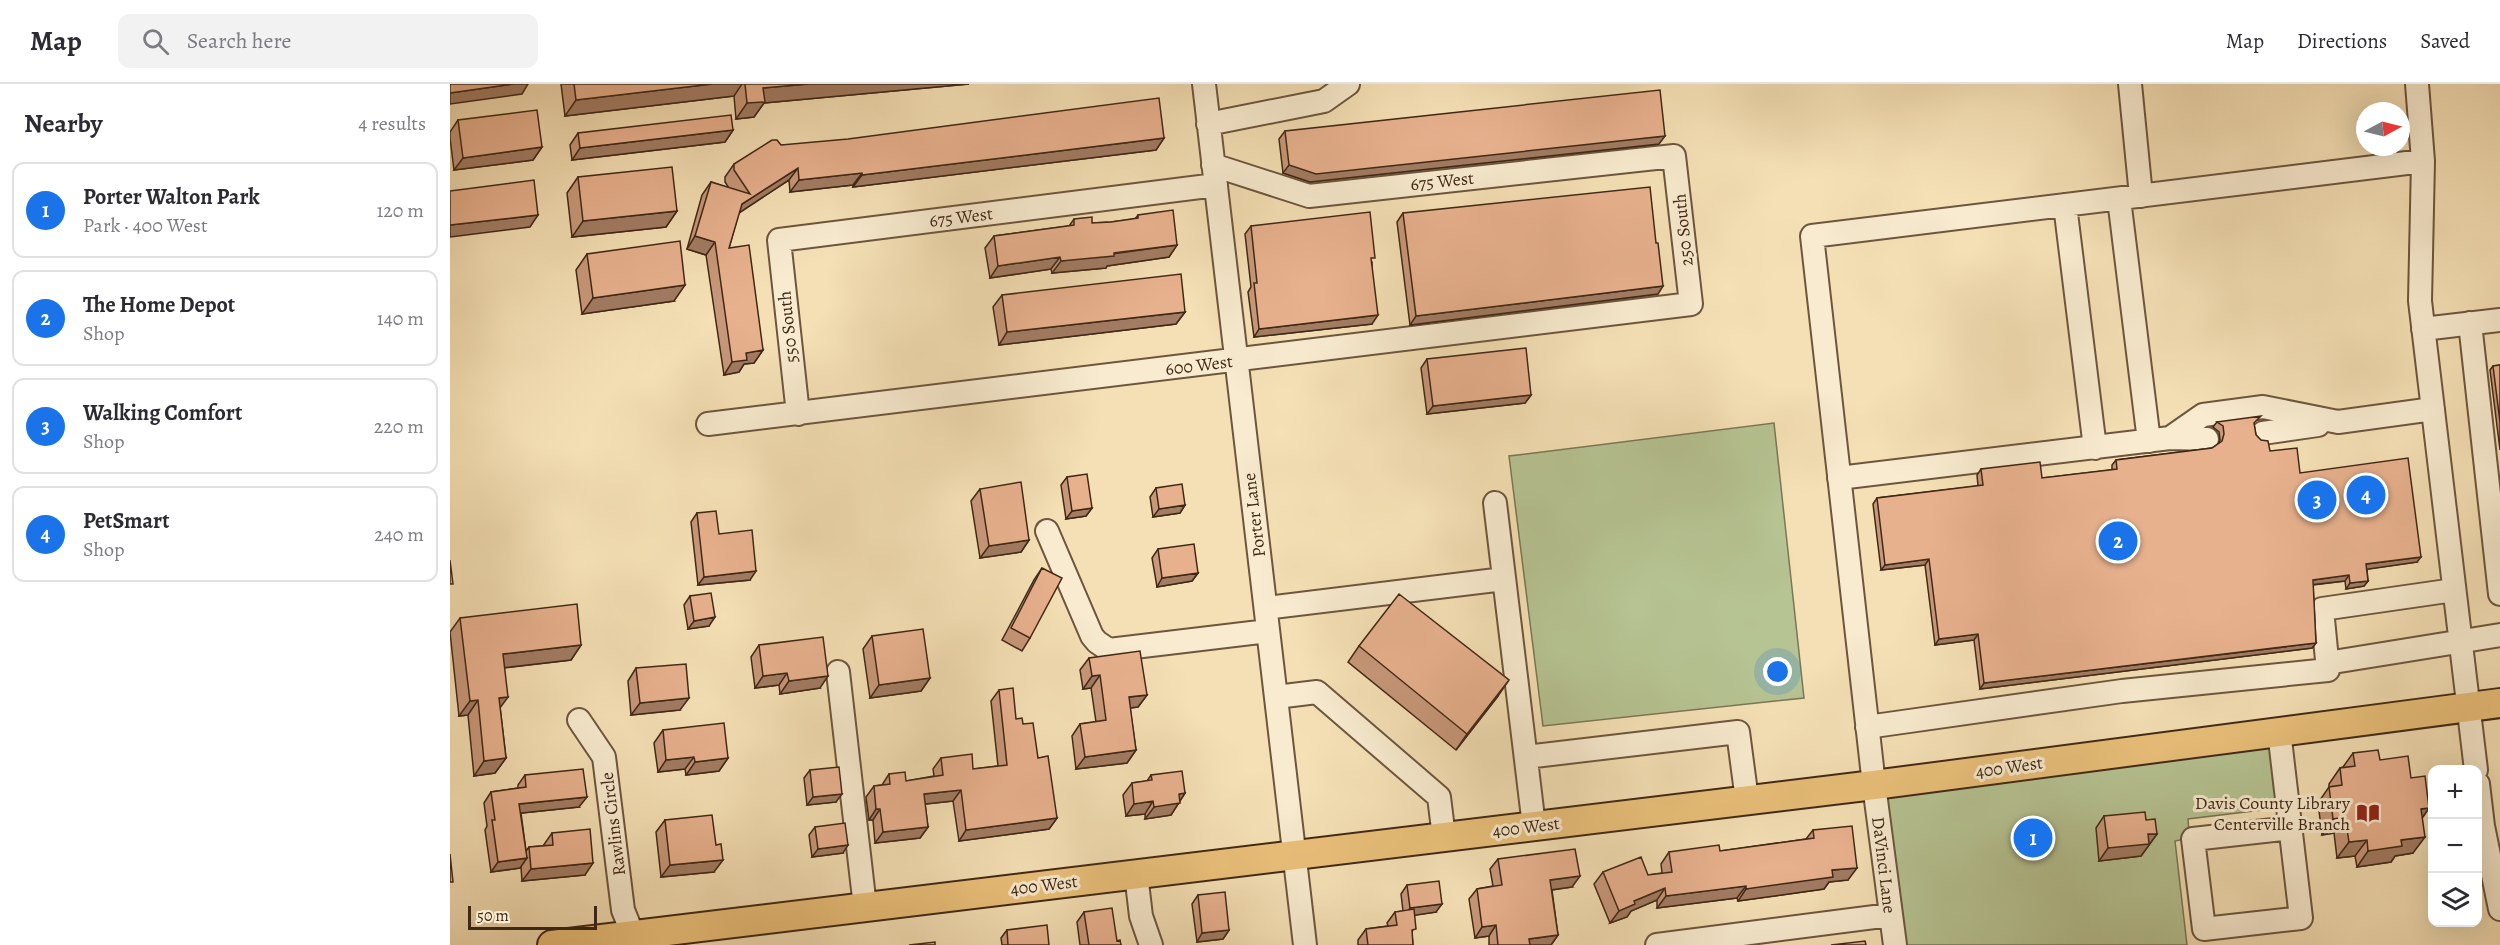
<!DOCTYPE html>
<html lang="en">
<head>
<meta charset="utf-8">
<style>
	body { margin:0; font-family:Alegreya,serif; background:#f2f2f3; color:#2b2b33 }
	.controls { position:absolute; right:18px; bottom:18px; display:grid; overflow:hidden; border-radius:12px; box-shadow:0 6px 24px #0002 }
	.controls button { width:54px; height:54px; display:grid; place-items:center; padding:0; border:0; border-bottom:2px solid #e1e1e2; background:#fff; color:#2b2b33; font:30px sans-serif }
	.compass { position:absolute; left:1906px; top:18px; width:54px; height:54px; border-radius:50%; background:#fff; box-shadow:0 6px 24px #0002; rotate:83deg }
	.scale { position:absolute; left:18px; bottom:15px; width:129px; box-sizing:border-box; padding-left:6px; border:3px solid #402816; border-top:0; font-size:16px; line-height:21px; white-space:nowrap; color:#402816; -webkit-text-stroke:4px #f8ebcf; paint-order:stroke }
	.you { position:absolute; left:1328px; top:588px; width:21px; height:21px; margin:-15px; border:4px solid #fff; border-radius:50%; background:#1a73e8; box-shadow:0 0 0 9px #1a73e833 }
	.badge { display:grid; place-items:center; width:39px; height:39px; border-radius:50%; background:#1a73e8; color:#fff; font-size:20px; font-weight:700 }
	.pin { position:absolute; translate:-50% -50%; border:3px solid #fff; box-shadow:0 2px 6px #0006 }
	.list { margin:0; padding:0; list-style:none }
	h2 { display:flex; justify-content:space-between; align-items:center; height:78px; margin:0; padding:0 24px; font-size:26px }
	h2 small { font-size:20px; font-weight:400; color:#7c7c81 }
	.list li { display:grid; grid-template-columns:39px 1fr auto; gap:18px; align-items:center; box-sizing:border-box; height:96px; margin:0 12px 12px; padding:0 12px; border:2px solid #e1e1e2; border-radius:12px }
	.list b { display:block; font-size:22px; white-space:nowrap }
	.list p { margin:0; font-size:20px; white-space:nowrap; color:#7c7c81 }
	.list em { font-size:20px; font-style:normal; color:#7c7c81 }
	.icon { flex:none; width:33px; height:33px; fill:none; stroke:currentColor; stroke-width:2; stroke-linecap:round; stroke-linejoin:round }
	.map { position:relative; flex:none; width:2050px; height:861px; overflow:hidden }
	header { display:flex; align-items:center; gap:36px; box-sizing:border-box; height:84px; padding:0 30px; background:#fff; border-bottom:2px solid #e1e1e2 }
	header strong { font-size:28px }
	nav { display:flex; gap:33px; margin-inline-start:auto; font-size:21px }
	.search { width:420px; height:54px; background:#f2f2f3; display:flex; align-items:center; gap:15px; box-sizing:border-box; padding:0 21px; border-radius:12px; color:#7c7c81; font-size:22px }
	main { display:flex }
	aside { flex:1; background:#fff }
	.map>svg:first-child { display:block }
	.green { fill:#b6c392; stroke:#7b7654; stroke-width:1.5 }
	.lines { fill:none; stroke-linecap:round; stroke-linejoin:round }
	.minor-casing { stroke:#6d563e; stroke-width:26 }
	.major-casing { stroke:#402816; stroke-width:32 }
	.minor { stroke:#f8ebcf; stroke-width:22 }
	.major { stroke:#eac07a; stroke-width:28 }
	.wall { fill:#c8987a; stroke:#402816; stroke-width:1.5 }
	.shaded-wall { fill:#a27c63; stroke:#402816; stroke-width:1.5 }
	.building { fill:#e8b18e; stroke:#402816; stroke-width:1.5 }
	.labels { text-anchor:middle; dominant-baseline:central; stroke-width:6; stroke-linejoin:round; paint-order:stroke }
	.street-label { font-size:18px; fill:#402816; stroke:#f8ebcf }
	.poi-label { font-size:18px; fill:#402816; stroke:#f8ebcf; text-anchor:end }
</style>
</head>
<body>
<header>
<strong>Map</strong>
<div class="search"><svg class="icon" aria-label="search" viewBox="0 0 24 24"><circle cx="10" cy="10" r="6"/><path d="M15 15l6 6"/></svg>Search here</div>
<nav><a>Map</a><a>Directions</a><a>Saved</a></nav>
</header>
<main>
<aside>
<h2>Nearby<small>4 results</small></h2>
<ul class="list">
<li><span class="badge">1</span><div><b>Porter Walton Park</b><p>Park · 400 West</p></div><em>120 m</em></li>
<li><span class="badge">2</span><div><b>The Home Depot</b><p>Shop</p></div><em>140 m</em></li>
<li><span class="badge">3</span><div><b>Walking Comfort</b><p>Shop</p></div><em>220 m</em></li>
<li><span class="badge">4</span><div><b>PetSmart</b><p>Shop</p></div><em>240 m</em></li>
</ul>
</aside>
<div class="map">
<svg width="2050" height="861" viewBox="0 0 2050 861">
	<rect width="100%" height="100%" fill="#f5e0b5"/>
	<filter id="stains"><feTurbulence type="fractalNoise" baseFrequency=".00333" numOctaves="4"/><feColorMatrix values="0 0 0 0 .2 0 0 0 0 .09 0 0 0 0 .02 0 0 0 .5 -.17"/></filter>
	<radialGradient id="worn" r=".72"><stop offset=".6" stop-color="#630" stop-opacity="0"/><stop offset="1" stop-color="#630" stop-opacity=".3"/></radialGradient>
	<path class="green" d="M1324 339 1354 614 1093 642 1059 372Z
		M1820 648 1828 724 1738 735 1739 748 1734 755 1725 757 1737 861H1445L1424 701Z"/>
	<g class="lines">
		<g class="minor-casing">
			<path id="minor" d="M754 0 855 861
				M1680 0 1691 112
				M1967 0 1973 77 1970 217 2026 686
				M758 40 874 17 898 0
				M1669 115 1699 357
				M1615 121 1645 364
				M2020 239 2050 510
				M1973 245 2050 236
				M348 330 329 156 766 101
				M258 340 1241 220 1224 72 859 112 763 81
				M1813 349 1868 341
				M1720 354 1757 355
				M1389 394 1720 354 1753 331 1813 323 1888 338 1983 325
				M1045 419 1084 742
				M597 447 642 552 647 558 659 566 818 547
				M816 524 1054 495
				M1877 579 2050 551
				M388 588 415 823
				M826 613 867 608 989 713 994 753
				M129 636 154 673 173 826 183 851 185 861
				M1417 643 1672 607 1878 586 1872 525 2004 506
				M1829 647 1851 834 1754 845 1743 755 1841 744
				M1076 673 1288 648 1297 716
				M2028 700 2033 742 2050 825
				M686 790 691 832 701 861
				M1207 861 1440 831
				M1445 861 1424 701 1362 152 1973 77"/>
		</g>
		<g class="major-casing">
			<path id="major" d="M102 861 1424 701 2050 619"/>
		</g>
		<use href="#minor" class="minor"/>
		<use href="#major" class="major"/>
	</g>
	<path class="wall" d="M111 0H519L314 19 304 33 286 35 284 12 115 32Z
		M8 36 92 63 83 76 4 86 0 54V48Z
		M283 46 275 58 122 76 120 61 128 49Z
		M835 47 1209 60 860 98 833 89 829 55Z
		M714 54 706 66 403 103V101L340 108 339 96 289 128 279 164 313 266 304 279 294 280 289 288 274 291 256 171 237 165 252 111 261 98 279 104 275 98V93L284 80 331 61Z
		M128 93 227 127 216 143 122 153 117 109Z
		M953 129 1208 210 960 241 947 138Z
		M688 131 727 161 719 173 657 182 656 184 602 189 601 185 540 194 535 164 544 152 619 142 624 135 642 139 661 138 685 135Z
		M801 142 922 178V240L804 253 798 208 801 203 795 150Z
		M137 170 224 217 132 230 126 186Z
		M552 211 735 228 726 240 549 261 543 223Z
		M977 275 1081 311 1075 319 977 330 971 284Z
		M2050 281V366L2040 286 2043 282Z
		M1767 338 1804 340 1806 351 1820 367 1850 389 1967 478 1917 485 1918 497 1914 502 1896 505 1895 497 1863 501 1866 559 1862 564 1530 605 1524 556 1485 561 1475 481 1431 486 1423 420 1427 414 1528 402 1527 391 1531 385 1592 394 1662 386V381L1666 376 1762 364 1769 359 1770 356 1769 348 1763 343Z
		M617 393 642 424 636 432 616 435 611 401Z
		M706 404 735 421 730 429 703 433 700 413Z
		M530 405 579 456 571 468 530 474 521 417Z
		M247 429 269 450 300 496 248 501 241 438Z
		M708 465 748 489 742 497 707 503 702 474Z
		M592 484 580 554 572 567 552 556 584 496Z
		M240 512 259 542 238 545 234 521Z
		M10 534 131 561 121 576 54 584 50 623 56 674 45 689 24 692 18 631 9 632 0 548Z
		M422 552 480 594 471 607 420 614 413 565Z
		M309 561 370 604 330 610 329 601 305 604 301 573Z
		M909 562 1048 612 1006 666 898 578Z
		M639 574 697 611 688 623 680 624 686 666 677 679 626 685 622 652 630 640 646 638 641 604 633 605 630 586Z
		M186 584 230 626 181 631 178 597Z
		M549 606 566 635 573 640 588 674 607 734 599 745 509 757 503 717 475 720 478 743 470 754 425 759 423 736H419L416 713 424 702 432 701 439 690 456 697 484 692 483 685 491 674 523 685 548 682 541 617Z
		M213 646 278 674 269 687 236 691 235 685 208 688 204 659Z
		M1903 669 1930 676 1961 694 1979 724 1972 734 1963 769 1945 772 1941 778 1907 783 1905 772 1887 774 1884 749 1872 751 1868 719 1879 703V700L1890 684 1893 683Z
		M360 686 386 718 357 721 354 694Z
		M75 691 129 723 71 729 76 767 79 763 93 762 102 749 135 791 72 797 71 783 70 784 41 788 35 746 37 742 34 719 41 708 68 704V701Z
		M701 691 735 709 721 731 695 735V730L676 732 673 711 682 699 697 697Z
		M1654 732 1707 750 1691 772 1649 777 1646 744Z
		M215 736 264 788 211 793 206 748Z
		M365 743 393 769 362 773 359 751Z
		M1363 746 1398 796 1379 798 1374 805 1288 817 1287 814 1207 824V816L1181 827 1177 833 1160 839 1144 800 1153 788 1198 791 1212 789 1211 780 1219 768 1270 767 1356 755Z
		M1048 775 1122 803 1102 806 1108 851 1101 861H1039V852L1025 854 1019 815 1027 805 1043 802 1040 785Z
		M957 801 986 828 964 831 962 851 963 861H908V856L916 845 938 842 937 839 945 828 953 827 951 810Z
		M748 811 779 846 773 855 747 858 742 820Z
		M634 828 667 857 671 861H630L627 838Z
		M557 846 599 861H552L551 854Z"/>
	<path class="shaded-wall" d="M63 0H78L72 10 0 20V9Z
		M262 0H292L284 12 115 32 126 16Z
		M358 0H519L314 19 304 33 286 35 297 19 313 4Z
		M283 46 275 58 122 76 130 64Z
		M1215 52 1209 60 860 98 833 89 839 81Z
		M714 54 706 66 403 103 412 91Z
		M92 63 83 76 4 86 13 74Z
		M348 84 339 96 283 133 292 120Z
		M412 89 403 101 340 108 349 96Z
		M227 127 216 143 122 153 133 137Z
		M88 131 80 143 0 153V141Z
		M245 152 265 158 256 171 237 165Z
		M727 161 719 173 657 182 656 184 602 189 611 177Z
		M610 173 601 185 540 194 548 182Z
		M235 201 224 217 132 230 143 214Z
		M1213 202 1208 210 960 241 966 232Z
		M735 228 726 240 549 261 557 248Z
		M928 231 922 240 804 253 809 245Z
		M313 266 304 279 294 280 289 288 274 291 282 278 296 269Z
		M1081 311 1075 319 977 330 983 322Z
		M735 421 730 429 703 433 709 425Z
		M642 424 636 432 616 435 622 427Z
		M579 456 571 468 530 474 539 462Z
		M1971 473 1967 478 1912 486 1916 480Z
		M1479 475 1475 481 1431 486 1435 481Z
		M306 487 300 496 248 501 254 493Z
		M748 489 742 497 707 503 712 494Z
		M1899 491 1895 497 1859 501 1863 496Z
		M1918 497 1914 502 1896 505 1900 499Z
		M265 533 259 542 238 545 244 537Z
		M1528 550 1524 556 1485 561 1489 555Z
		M1866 559 1862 564 1530 605 1534 599Z
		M131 561 121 576 42 585 53 570Z
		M337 589 329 601 305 604 313 592Z
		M650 591 641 604 633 605 642 592Z
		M378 592 370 604 330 610 339 597Z
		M480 594 471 607 420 614 429 601Z
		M1059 596 1048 612 1006 666 1017 650Z
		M697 611 688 623 670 625 679 613Z
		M58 613 47 628 49 614Z
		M239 614 230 626 181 631 190 619Z
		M28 616 18 631 9 632 20 617Z
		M686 666 677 679 626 685 635 673Z
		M244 673 235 685 208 688 216 676Z
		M56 674 45 689 24 692 34 677Z
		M278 674 269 687 236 691 245 678Z
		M511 706 503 717 466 721 474 710Z
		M735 709 721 731 695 735 704 723 729 710Z
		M392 710 386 718 357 721 363 713Z
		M137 713 129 723 62 730 69 720Z
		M703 717 695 730 676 732 684 720Z
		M1979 724 1968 740 1971 725Z
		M426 725H430L423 736H419Z
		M1895 733 1884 749 1872 751 1883 735Z
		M607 734 599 745 509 757 516 746Z
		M478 743 470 754 425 759 433 748Z
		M1698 750H1707L1691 772 1649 777 1658 764Z
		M1975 753 1963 769 1945 772 1941 778 1907 783 1918 767 1951 756Z
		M1917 756 1905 772 1887 774 1899 758Z
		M398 761 393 769 362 773 368 765Z
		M77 774 70 784 41 788 48 778Z
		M273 776 264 788 211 793 220 781Z
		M143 779 135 791 72 797 81 785Z
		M1407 784 1398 796 1379 798 1374 805 1288 817 1296 805 1382 786Z
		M1130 792 1122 803 1093 807 1100 796Z
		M1296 802 1287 814 1207 824 1216 812Z
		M1215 804 1207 816 1181 827 1177 833 1160 839 1169 827 1184 817Z
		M992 820 986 828 954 833 960 824Z
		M1046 841 1039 852 1025 854 1032 843Z
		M779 846 773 855 747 858 752 849Z
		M1108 851 1101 861H1075L1079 855Z"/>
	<path class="building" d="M0 0H63L0 9Z
		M124 0H262L126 16Z
		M295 0H358L313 4 315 18 297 19Z
		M1210 6 1215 52 866 90 839 81 835 47Z
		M709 14 714 54 412 91V89L349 96 348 84 292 120 279 164 299 161 313 266 296 269 297 276 282 278 265 158 245 152 261 98 300 110 284 86V80L322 56H327L331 61 398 55Z
		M87 26 92 63 13 74 8 36Z
		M281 31 283 46 130 64 128 49Z
		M222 83 227 127 133 137 128 93Z
		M84 96 88 131 0 141V107Z
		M1200 103 1206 159H1208L1213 202 966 232 953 129Z
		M723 126 727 161 664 169V172L611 177 610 173 548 182 544 152 624 141V135L642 133V139L661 138 688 134V131Z
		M920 128 925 174H921L928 231 809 245 804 199H807L801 142Z
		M230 157 235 201 143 214 137 170Z
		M731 190 735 228 557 248 552 211Z
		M1076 264 1081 311 983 322 977 275Z
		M2050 281V338L2043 282Z
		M1811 332 1804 339 1806 351 1811 356 1818 357 1820 367 1847 364 1850 389 1958 374 1971 473 1916 480 1918 497 1900 499 1899 491 1863 496 1866 559 1534 599 1528 550 1489 555 1479 475 1435 481 1427 414 1533 401 1531 385 1590 378 1592 394 1667 385 1666 376 1762 364 1772 357 1774 350 1773 342 1767 338Z
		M637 390 642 424 622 427 617 393Z
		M571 398 579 456 539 462 530 405Z
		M732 400 735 421 709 425 706 404Z
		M266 427 269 450 302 446 306 487 254 493 247 429Z
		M744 460 748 489 712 494 708 465Z
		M0 476 3 500H0Z
		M592 484 612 494 580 554 561 544Z
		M261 509 265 533 244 537 240 512Z
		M949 510 1059 596 1017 650 909 562Z
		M127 520 131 561 53 570 58 613 49 614 56 674 34 677 28 616 20 617 10 534Z
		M473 545 480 594 429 601 422 552Z
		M373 553 378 592 339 597 337 589 313 592 309 561Z
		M690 567 697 611 679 613 686 666 635 673 630 640 656 636 650 591 642 592 639 574Z
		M236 580 239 614 190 619 186 584Z
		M563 604 566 635 572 634 573 640 583 639 588 674 598 672 607 734 516 746 511 706 474 710 478 743 433 748 430 725H426L424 702 440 700 439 690 455 688 456 697 493 691 491 674 522 670 523 685 557 681 549 606Z
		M274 639 278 674 245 678 244 673 216 676 213 646Z
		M1928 666 1930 676 1958 672 1961 694 1975 692 1979 724 1971 725 1975 753 1951 756 1952 762 1918 767 1917 756 1899 758 1895 733 1883 735 1879 703 1892 701 1890 684 1905 682 1903 669Z
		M389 683 392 710 363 713 360 686Z
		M133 685 137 713 69 720 77 774 48 778 42 736H45L41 708 76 703 75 691Z
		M732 687 735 709 729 710 730 719 704 723 703 717 684 720 682 699 702 696 701 691Z
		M1695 728 1696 736 1705 735 1707 750H1698L1699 760 1658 764 1654 732Z
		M262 731 266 761 271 760 273 776 220 781 215 736Z
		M395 739 398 761 368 765 365 743Z
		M1402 742 1407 784 1382 786 1383 793 1296 805V802L1216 812 1215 804 1184 817 1185 820 1169 827 1153 788 1191 773 1198 791 1222 788 1219 768 1269 761 1270 767 1364 754 1363 746Z
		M140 745 143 779 81 785 79 763 103 761 102 749Z
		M1125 765 1130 792 1100 796 1108 851 1079 855 1080 861H1048L1046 841 1032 843 1027 805 1052 801 1048 775Z
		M0 770 3 798H0Z
		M989 797 992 820 960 824 957 801Z
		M775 808 779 846 752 849 748 811Z
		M662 824 667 857 670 856 671 861H639L634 828Z
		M964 825 966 845 962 846 963 861H918L916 845 947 841 945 828Z
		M597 841 599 861H558L557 846Z
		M1415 857 1416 861H1381Z
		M485 858V861H459Z"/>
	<defs>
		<g id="library-bare" transform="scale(1.8)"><path d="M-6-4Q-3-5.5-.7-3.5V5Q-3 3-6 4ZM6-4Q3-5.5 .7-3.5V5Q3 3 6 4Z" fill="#8f2418" stroke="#f8ebcf" stroke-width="2.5" paint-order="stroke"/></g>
	</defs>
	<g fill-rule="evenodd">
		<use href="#library-bare" x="1918" y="729"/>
	</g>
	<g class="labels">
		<g class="street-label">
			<text transform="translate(992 97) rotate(-6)">675 West</text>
			<text transform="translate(511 133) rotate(-7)">675 West</text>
			<text transform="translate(1233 146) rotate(-96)">250 South</text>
			<text transform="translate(338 243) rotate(-96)">550 South</text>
			<text transform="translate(749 281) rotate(-7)">600 West</text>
			<text transform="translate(804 431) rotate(-97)">Porter Lane</text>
			<text transform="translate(1559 683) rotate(-8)">400 West</text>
			<text transform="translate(163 740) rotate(-97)">Rawlins Circle</text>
			<text transform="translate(1076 743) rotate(-7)">400 West</text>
			<text transform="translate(1434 781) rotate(83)">DaVinci Lane</text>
			<text transform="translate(594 801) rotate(-7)">400 West</text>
		</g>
		<g class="poi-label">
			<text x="1900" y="719">Davis County Library<tspan x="1900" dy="21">Centerville Branch</tspan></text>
		</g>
	</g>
	<rect width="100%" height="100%" filter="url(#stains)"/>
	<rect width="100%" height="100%" fill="url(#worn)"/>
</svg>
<div class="controls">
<button>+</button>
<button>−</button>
<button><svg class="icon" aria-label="layers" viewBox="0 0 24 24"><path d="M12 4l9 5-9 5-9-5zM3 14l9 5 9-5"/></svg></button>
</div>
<svg class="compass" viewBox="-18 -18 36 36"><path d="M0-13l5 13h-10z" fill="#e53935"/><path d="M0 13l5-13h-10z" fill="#7c7c81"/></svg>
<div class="scale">50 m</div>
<div class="you"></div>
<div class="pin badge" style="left:1583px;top:754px">1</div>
<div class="pin badge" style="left:1668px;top:457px">2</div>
<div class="pin badge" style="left:1867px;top:416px">3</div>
<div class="pin badge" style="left:1916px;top:411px">4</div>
</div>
</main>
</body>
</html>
